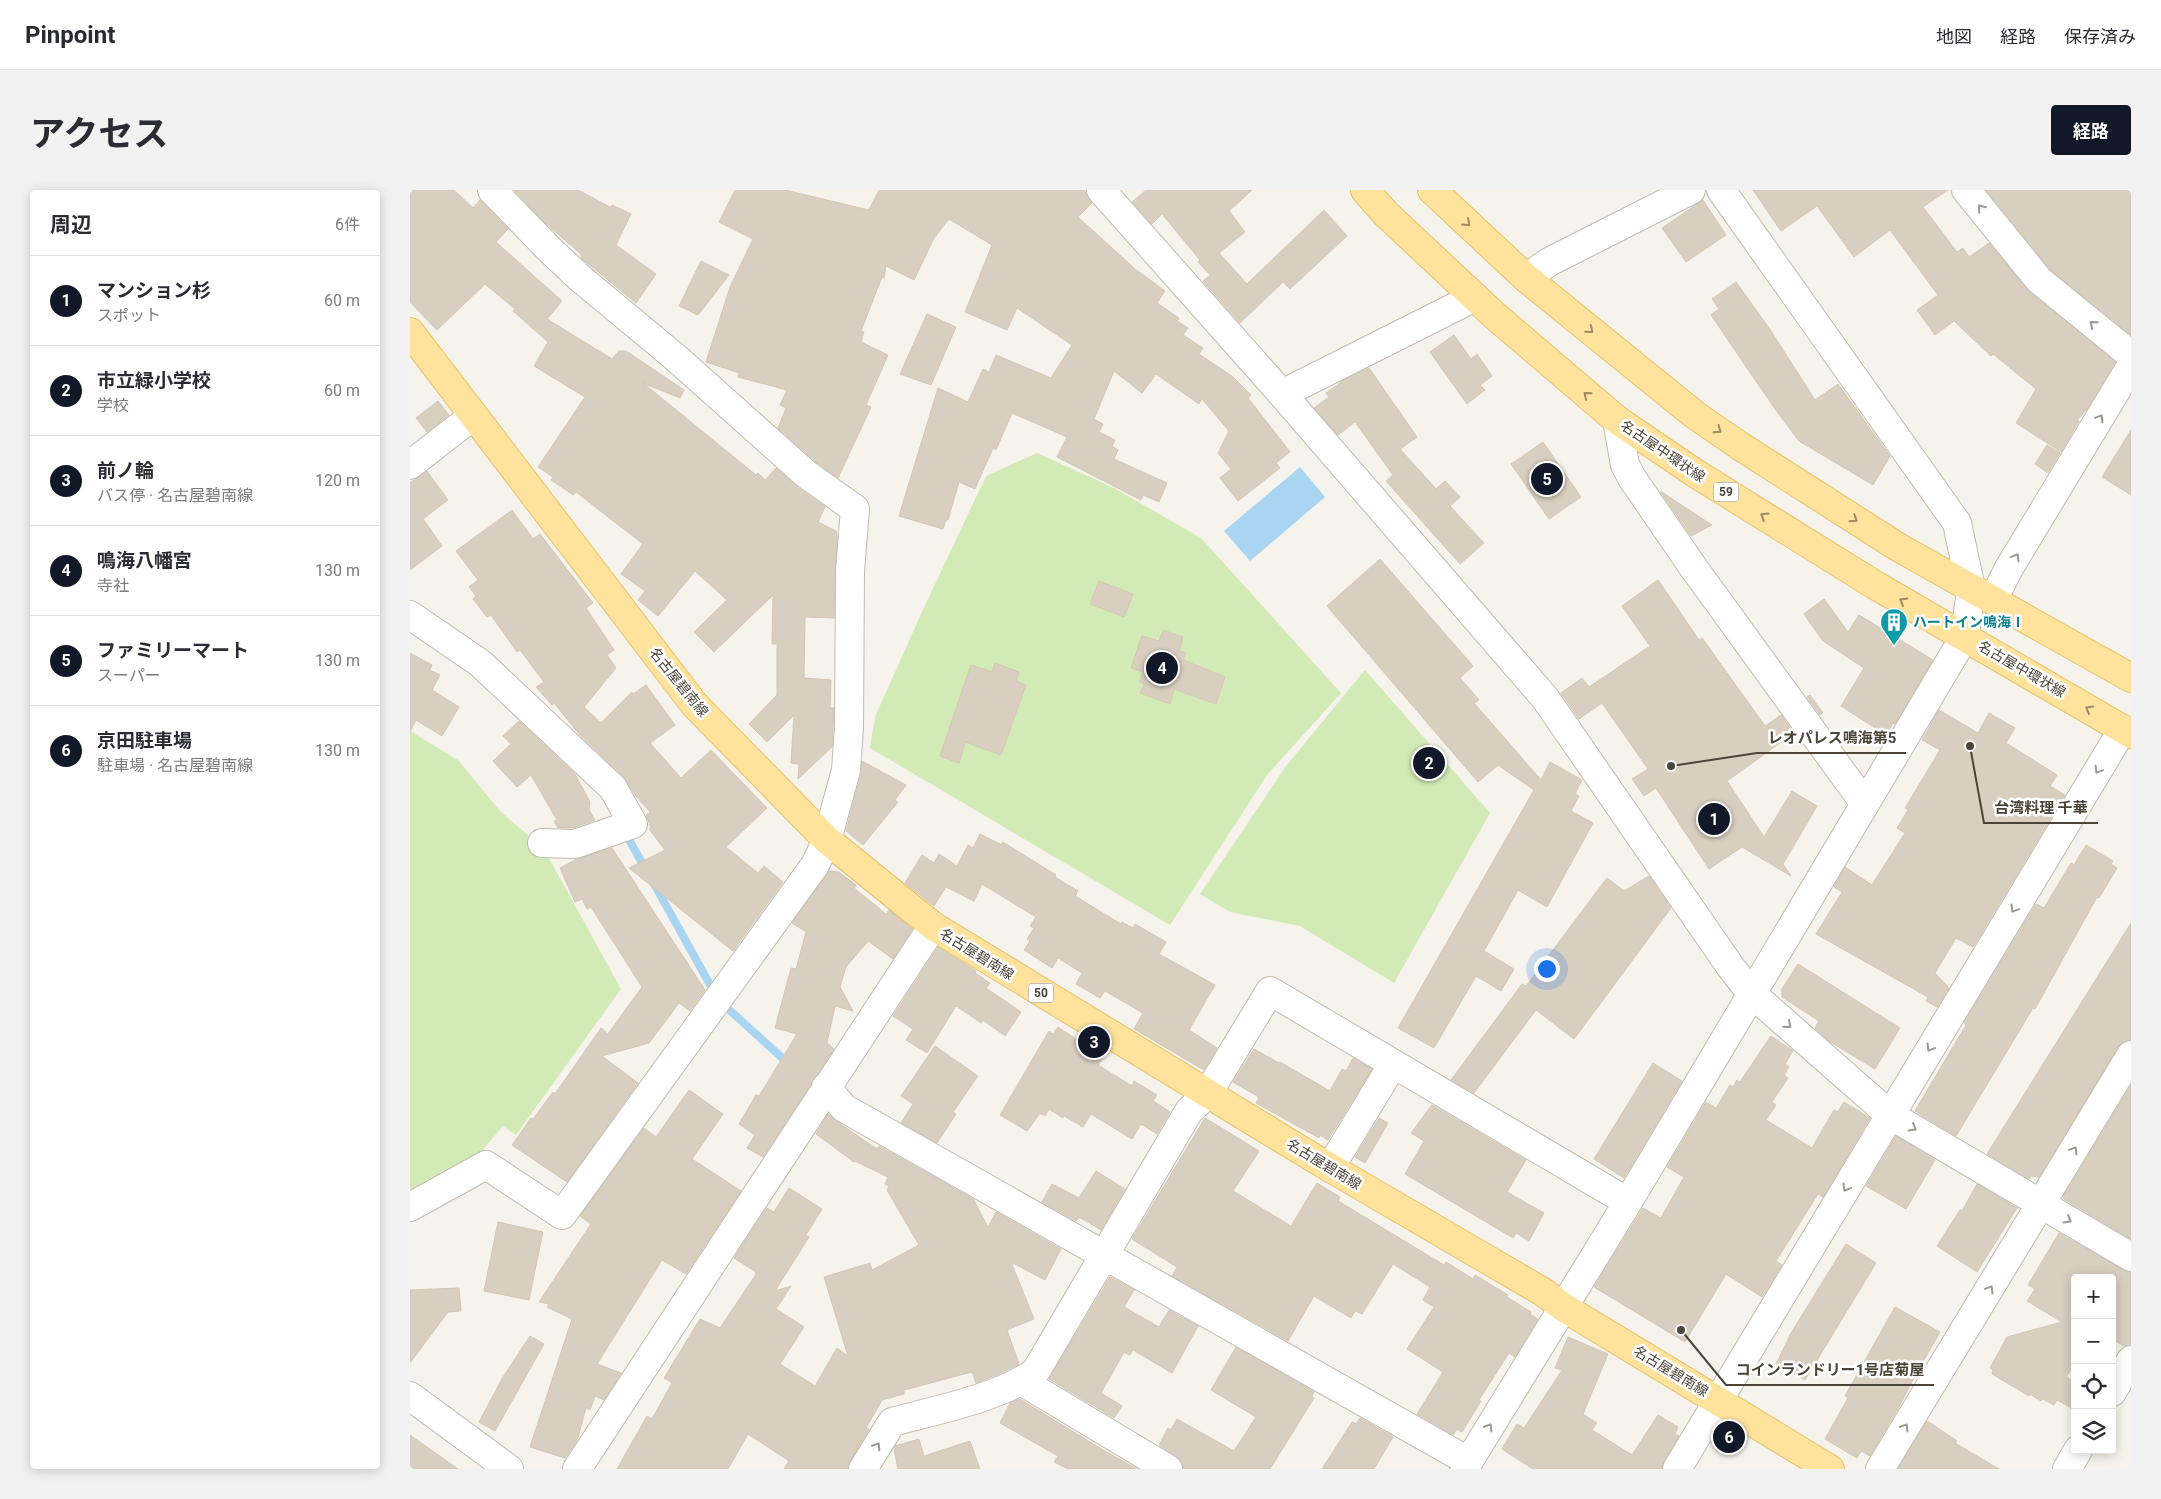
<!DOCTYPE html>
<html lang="ja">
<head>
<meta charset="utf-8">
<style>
	body { margin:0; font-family:Roboto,"Noto Sans JP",sans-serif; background:#f2f2f3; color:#2b2b33 }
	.controls { position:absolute; right:15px; bottom:15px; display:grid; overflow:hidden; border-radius:5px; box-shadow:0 2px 12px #0003 }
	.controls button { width:45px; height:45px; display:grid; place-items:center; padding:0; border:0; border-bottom:1px solid #e1e1e2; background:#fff; color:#2b2b33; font:25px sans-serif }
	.you { position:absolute; left:1136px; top:778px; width:18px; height:18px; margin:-12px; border:4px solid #fff; border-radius:50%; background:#1a73e8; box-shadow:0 0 0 8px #1a73e833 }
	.badge { display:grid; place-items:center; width:32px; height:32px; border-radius:50%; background:#111827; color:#fff; font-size:16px; font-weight:700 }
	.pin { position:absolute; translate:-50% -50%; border:2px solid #fff; box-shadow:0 1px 5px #0006 }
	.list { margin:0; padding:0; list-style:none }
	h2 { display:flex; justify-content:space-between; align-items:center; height:65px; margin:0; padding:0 20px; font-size:21px }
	h2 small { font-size:16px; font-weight:400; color:#7c7c81 }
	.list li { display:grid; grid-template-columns:32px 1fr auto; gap:15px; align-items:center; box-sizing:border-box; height:90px; padding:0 20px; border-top:1px solid #e1e1e2 }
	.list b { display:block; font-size:19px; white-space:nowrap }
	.list p { margin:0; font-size:16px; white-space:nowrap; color:#7c7c81 }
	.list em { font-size:16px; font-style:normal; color:#7c7c81 }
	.icon { flex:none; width:28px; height:28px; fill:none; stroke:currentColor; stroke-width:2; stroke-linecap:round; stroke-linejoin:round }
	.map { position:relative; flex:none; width:1721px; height:1279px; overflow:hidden; border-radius:5px }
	header { display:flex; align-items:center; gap:30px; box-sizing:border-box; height:70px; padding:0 25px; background:#fff; border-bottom:1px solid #e1e1e2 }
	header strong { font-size:24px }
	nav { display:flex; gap:28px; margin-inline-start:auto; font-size:18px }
	.intro { display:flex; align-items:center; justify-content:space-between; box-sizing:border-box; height:120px; padding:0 30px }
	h1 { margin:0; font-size:35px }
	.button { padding:12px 22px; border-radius:5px; background:#111827; color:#fff; font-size:18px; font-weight:700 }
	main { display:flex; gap:30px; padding:0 30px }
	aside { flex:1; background:#fff; border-radius:5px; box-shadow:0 2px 12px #0003 }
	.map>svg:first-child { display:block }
	.green { fill:#d2eab5 }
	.water { fill:#a9d4f2 }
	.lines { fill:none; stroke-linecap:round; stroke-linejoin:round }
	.stream { stroke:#a9d4f2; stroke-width:8 }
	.building { fill:#d8cfc1; stroke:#d3c7b4 }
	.minor-casing { stroke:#c2bbae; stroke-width:30 }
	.major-casing { stroke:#e6c16a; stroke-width:30 }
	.minor { stroke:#fff; stroke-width:28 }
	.major { stroke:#ffe39c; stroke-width:28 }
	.oneway { stroke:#9c9892 }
	.oneway2 { stroke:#9c8c66 }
	.labels { text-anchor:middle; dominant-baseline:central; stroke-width:5; stroke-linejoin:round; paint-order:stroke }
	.shield { fill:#fff; stroke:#817c74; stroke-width:1 }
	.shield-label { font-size:12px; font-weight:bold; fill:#4b4439 }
	.street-label { font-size:14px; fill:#4b4439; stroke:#fff }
	.culture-label { font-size:14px; font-weight:bold; fill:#0d838f; stroke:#fff; text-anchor:start }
	.leader { fill:none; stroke:#4b4439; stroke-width:2 }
	.callout-dot { fill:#4b4439; stroke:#fff; stroke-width:2 }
	.callout-label { font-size:15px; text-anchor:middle; font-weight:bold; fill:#4b4439; stroke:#fff; stroke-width:5; stroke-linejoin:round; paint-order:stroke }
</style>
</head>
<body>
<header>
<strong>Pinpoint</strong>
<nav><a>地図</a><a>経路</a><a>保存済み</a></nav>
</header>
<div class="intro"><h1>アクセス</h1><a class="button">経路</a></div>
<main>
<aside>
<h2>周辺<small>6件</small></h2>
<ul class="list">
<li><span class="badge">1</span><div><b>マンション杉</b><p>スポット</p></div><em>60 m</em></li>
<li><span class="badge">2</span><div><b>市立緑小学校</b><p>学校</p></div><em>60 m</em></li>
<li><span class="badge">3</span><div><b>前ノ輪</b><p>バス停 · 名古屋碧南線</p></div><em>120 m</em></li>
<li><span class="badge">4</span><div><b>鳴海八幡宮</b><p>寺社</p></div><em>130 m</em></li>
<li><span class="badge">5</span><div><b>ファミリーマート</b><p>スーパー</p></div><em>130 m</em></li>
<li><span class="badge">6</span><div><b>京田駐車場</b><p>駐車場 · 名古屋碧南線</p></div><em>130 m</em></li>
</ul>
</aside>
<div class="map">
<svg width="1721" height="1279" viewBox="0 0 1721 1279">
	<rect width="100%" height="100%" fill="#f6f3ec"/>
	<path class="green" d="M627 263 704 298 791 348 931 503 857 585 760 735 460 558 465 527 511 424 576 286Z
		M955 480 1080 623 984 793 890 736 820 722 790 704 876 576Z
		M0 541 48 570 90 621 134 659 211 799 106 945 93 936 56 980 33 983 2 1002 0 998Z"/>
	<path class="water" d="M890 277 915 307 840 371 814 341Z"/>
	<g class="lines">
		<path class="stream" d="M217 646 236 680
			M243 692 303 800
			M315 816 379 874"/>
	</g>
	<path class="building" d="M0 0H44L63 18 70 10 98 39 86 52 152 111 137 129 202 169 209 161H216L274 200 270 208 233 193 346 285 348 283 355 290 366 278 387 297 415 317 408 332 426 341 427 347 424 428 395 427 394 488 421 490 420 518H424L422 557 388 589 389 574 381 573 384 525 357 552 339 534 367 505V454H362L363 405 304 462 284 442 317 410 285 381 248 426 228 410 235 401 211 384 233 354 166 302 163 305 141 290 143 287 128 277 175 207 124 176 138 152 103 121 105 119 75 94 27 140 0 112Z
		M104 0H168L200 17 202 15 221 24 206 55 246 84 226 113 171 68V64L135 33Z
		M325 0H375L459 20 469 0H674L682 13 668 27 725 79 755 101 747 113 769 128 767 131 778 138 773 145 793 158 789 164 823 187 841 205 838 208 880 262 866 273 870 278 828 311 810 288 821 279 808 263 819 241 792 209 789 214 746 184 732 203 704 181 684 229 693 234 689 242 705 250 702 256 708 260 704 269 757 293 749 312 733 305 731 310 647 267 657 247 602 223 586 260 583 258 565 299 549 292 538 330H536L533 339 489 326 528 198 558 212 573 179 579 182 586 165 641 188 662 155 607 118 597 140 555 122 582 55 539 29 524 48 504 90 476 76 474 88 472 87 451 141 454 142 451 152 478 165 456 215 461 217 428 288 406 272 368 238 376 218 370 215 377 200 328 187 329 183 296 172 320 97 343 49 309 32Z
		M736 0H842L819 21 835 42 809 63 837 94 914 20 937 46 880 99 873 92 830 133 793 91 800 85 788 72 790 70 752 24 742 34 722 12Z
		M1343 0H1538L1513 17 1547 62 1553 58 1559 67 1579 53 1619 102 1705 172 1678 218 1667 230 1669 231 1651 262 1606 233 1626 199 1583 164 1581 166 1544 131 1525 145 1507 120 1528 105 1480 40 1444 67 1407 16 1371 41Z
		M1576 0H1721V145L1640 79Z
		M1293 10 1316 45 1276 72 1252 38Z
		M291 71 319 85 288 125 269 116Z
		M1326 92 1361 141 1405 210 1428 194 1480 266 1463 295 1389 251 1365 219 1301 125 1309 119 1302 109Z
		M517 124 546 137 521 195 490 184Z
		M1044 145 1061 169 1067 164 1082 186 1070 195 1075 200 1057 214 1020 162Z
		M959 178 1007 247 990 259 1026 299 1035 291 1050 307 1040 316 1074 353 1050 374 976 291 983 285 945 232 928 245 904 218 919 207 916 203 934 190Z
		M28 211 39 225 17 242 6 228Z
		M1721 240V305L1692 287Z
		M1133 252 1171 307 1139 329 1101 274Z
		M1637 255 1650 263 1638 283 1625 274Z
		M17 281 38 310 13 329 32 356 0 380V293Z
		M1250 301 1302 335 1281 346Z
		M102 320 123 349 130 344 183 413 176 418 204 460 197 465 206 478 174 517 191 533 222 502 223 504 236 495 265 535 240 553 271 588 301 560 357 618 316 657 348 683 354 676 373 692 323 761 219 678 255 660 239 639 241 638 236 625 240 622 226 606 214 587 170 545 144 513 142 515 126 497 134 492 110 460 107 462 81 425 77 427 63 409 66 406 59 397 68 390 46 361Z
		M970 369 1063 476 1050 488 1069 510 1064 513 1131 590 1140 572 1172 590 1165 604 1169 606 1161 621 1183 633 1137 717 1108 700 1074 761 1104 779 1091 801 1066 786 1024 858 988 838 1124 600 1088 575 1068 592 917 416Z
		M1248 390 1289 450 1292 448 1355 536 1371 525 1384 543 1317 591 1354 647 1382 601 1407 616 1373 674 1381 686 1332 657 1299 679 1246 598 1234 606 1222 589 1238 579 1192 513 1169 529 1151 503 1172 488 1179 497 1240 456 1212 416Z
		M689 391 723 404 714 427 680 414Z
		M1414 409 1438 442 1449 425 1523 470 1485 534 1483 533 1476 545 1431 516 1454 478 1413 451 1394 424Z
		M753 440 773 447 769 461 776 463 773 470 815 487 806 514 764 499 760 514 730 503 734 494 729 492 733 482 721 478 732 446 749 451Z
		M0 463 22 475 20 480 30 485 22 500 49 517 32 546 6 530 0 542Z
		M585 473 609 482 606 491 616 495 591 565 555 552 549 573 530 566 561 475 582 482Z
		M1400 505 1413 523 1410 525 1397 507Z
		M1529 520 1568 543 1579 523 1605 538 1596 553 1647 585 1640 596 1655 605 1563 757 1546 748 1525 783 1539 798 1527 817 1516 811 1518 807 1406 744 1432 702 1424 697 1435 677 1462 695 1495 643 1487 638 1498 620 1495 618 1530 560 1512 550Z
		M109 531 165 584 180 612 179 620 185 630 163 638H148L144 631 147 630 121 585 107 597 83 571 101 554 93 546Z
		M452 571 496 595 485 610 488 612 453 655 436 641 451 584Z
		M570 644 592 655 593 652 646 685 645 687 668 701 665 706 711 734 712 732 723 738 725 734 756 752 749 764 805 795 779 840 807 858 794 880 724 839 733 823 695 801 690 808 666 794 672 783 648 768 642 778 614 760 620 751 617 749 624 738 620 736 626 727 572 694 564 711 536 697 524 716 495 693 512 665 524 673 529 664 547 676 558 655 563 658Z
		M1676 655 1703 671 1701 674 1707 678 1689 708 1687 707 1625 819 1623 818 1546 946 1505 921 1556 835 1554 833 1626 714 1634 718 1661 673 1664 675Z
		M202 658 295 800 280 821 269 813 239 853 192 866 228 893 157 992 102 955 121 928 123 929 143 902 145 904 191 838 198 844 232 797 181 717 177 719 172 709 165 712 150 678 167 669Z
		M419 681 429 682 446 695 444 698 476 724 479 720 502 739 483 769 458 751 436 777 430 797 443 821 425 816 417 853 424 859 353 967 337 958 345 945 329 934 346 905 349 906 387 844 365 838 381 778 386 779 396 742 382 733Z
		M1239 686 1261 718 1164 849 1126 820 1064 903 1041 890 1112 794 1116 796 1197 688 1214 701Z
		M1721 733V849L1713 852 1708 857 1629 987 1621 986 1619 989 1577 964Z
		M528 757 566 781 565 783 580 793 576 798 611 822 595 846 573 830 571 833 546 816 517 863 496 850 503 839 483 826Z
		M1388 774 1490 838 1465 879 1419 851 1405 838 1409 831 1372 807V799Z
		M648 837 676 856 678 852 696 862 688 875 722 896 724 891 747 905 743 911 760 922 747 944 731 934 722 949 681 924 673 937 654 926 653 928 639 919 635 926 630 923 617 941 590 925 639 841 643 844Z
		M1361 846 1383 861 1375 874 1379 877 1374 885 1378 888 1362 912 1366 915 1356 930 1402 958 1424 920 1428 922 1434 912 1460 928 1413 1007 1408 1004 1366 1071 1372 1075 1352 1107 1316 1084 1275 1152 1184 1097 1233 1018 1251 1028 1274 987 1257 977 1296 912 1306 918 1320 895 1323 897 1327 890 1330 892Z
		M525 856 568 886 543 922 546 924 527 953 491 933 503 914 491 906Z
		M844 859 869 873 870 872 920 901 932 879 936 881 943 868 962 879 918 950 910 945 909 948 846 913 849 907 823 892Z
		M1243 873 1272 891 1214 988 1184 969Z
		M1721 895V1049L1654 1009 1653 1007Z
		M279 900 313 924 282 969 331 1001 276 1084 252 1070 187 1174 211 1183 210 1185 194 1210 185 1206 180 1220 176 1218 167 1251 155 1268 120 1257 162 1129 137 1117 139 1114 129 1112 181 1034 170 1026 234 938 246 947Z
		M1022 915 1116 970 1097 1002 1134 1023 1119 1051 1106 1043 1103 1048 995 984 1014 951 1001 943Z
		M418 924 426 931 467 959 469 956 563 1009 578 1037 586 1022 651 1059 635 1090 601 1072 624 1129 597 1140 609 1174 589 1184 566 1193 562 1182 494 1200V1204L472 1210 456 1238 459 1239 440 1271 437 1279H374L379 1271 338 1244 318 1279H207L237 1226 242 1229 262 1193 254 1188 290 1129 310 1138 345 1086 346 1082 324 1068 357 1018 364 1022 379 998 412 1019 396 1045 399 1047 365 1101 381 1096 366 1119 394 1137 370 1174 405 1196 427 1158 438 1166 414 1087 460 1073 462 1080 509 1055 477 1000 479 996 475 994 478 987 445 971 444 972 406 944Z
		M795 928 849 961 823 1001 881 1036 907 993 930 1007 928 1011 1034 1075 1036 1072 1063 1089 1065 1085 1098 1105 1097 1107 1121 1122 1120 1124 1128 1129 1105 1167 1099 1163 1069 1210 1071 1211 1052 1242 1047 1239 1043 1245 1007 1224 1033 1182 997 1159 1024 1117 1013 1110 1020 1097 983 1074 952 1124 945 1121 941 1128 904 1106 878 1151 762 1086 767 1077 722 1049Z
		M969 928 978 933 955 973 945 967Z
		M1486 946 1525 970 1496 1019 1456 996Z
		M686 981 715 999 691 1040 669 1027 666 1031 632 1012 642 994 669 1008Z
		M1567 994 1607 1018 1567 1082 1527 1056 1550 1020 1552 1021Z
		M88 1032 133 1042 119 1110 74 1101Z
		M1649 1043 1713 1080 1721 1083V1154L1714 1156 1702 1149V1088H1665V1173L1656 1187 1665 1192V1220L1647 1210 1644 1215 1633 1209 1631 1211 1620 1204 1619 1206 1582 1184 1583 1179 1580 1178 1597 1147 1652 1132 1617 1111 1625 1099 1618 1095Z
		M1436 1054 1466 1073 1395 1190 1366 1174 1381 1143Z
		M700 1087 724 1100 714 1117 749 1137 759 1120 788 1136 762 1183 723 1160 720 1165 714 1162 691 1203 712 1216 704 1228 639 1189Z
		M49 1098 51 1121 38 1122 0 1173V1100Z
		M1485 1117 1530 1142 1505 1186 1490 1215 1460 1266 1451 1261 1447 1268 1415 1249 1438 1208 1435 1206Z
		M120 1146 134 1154 85 1241 69 1232 93 1187Z
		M1158 1147 1198 1164 1173 1224 1187 1233 1182 1240 1222 1265 1248 1225 1268 1237 1265 1244 1269 1246 1254 1271 1251 1279H1123L1092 1259 1107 1234 1114 1238 1152 1180 1145 1178Z
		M826 1157 904 1202 902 1206 904 1208 860 1279H774L771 1271 766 1266 749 1255 758 1238 761 1240 767 1229 824 1261 846 1227 801 1200Z
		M610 1209 693 1260 727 1279H658L644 1272 648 1266 590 1233 600 1213Z
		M950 1228 983 1247 964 1279H912L942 1232 946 1234Z
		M1517 1231 1547 1251 1545 1253 1589 1279H1488Z
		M0 1245 48 1279H0Z
		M509 1249 514 1266 560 1251 570 1279H488L484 1259 485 1256Z"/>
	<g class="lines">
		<g class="minor-casing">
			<path id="minor" d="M691 0 872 204 1135 508 1320 776 1341 803 1480 925 1721 1067
				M1556 0 1629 90 1721 165
				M1116 88 1139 72 1281 0
				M872 204 1065 107
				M1207 230 1215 275 1222 288 1283 377 1455 614
				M0 275 63 226
				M1583 410 1599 378 1721 176
				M0 425 70 473 203 598 223 634 165 654 132 653
				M416 897 434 918 1058 1271
				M920 978 983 874
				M0 1017 76 975 152 1025 405 675 417 650 436 580 439 537 440 381 445 319 396 284 265 167 171 89 140 60 82 0
				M613 1192 758 1279
				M1702 1202 1721 1170
				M0 1206 99 1279
				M167 1279 523 736
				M453 1279 482 1232C523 1221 593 1207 626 1181L779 921 798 903 860 801 1218 1012
				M1054 1279 1218 1012 1555 446 1561 399 1547 333 1311 0
				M1267 1279 1713 539
				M1470 1279 1721 865
				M1657 1279 1668 1260"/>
		</g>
		<g class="major-casing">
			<path id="major" d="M955 0 976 24 1084 125 1207 230 1285 283 1465 395 1721 544
				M1022 0 1116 88 1285 225 1330 256 1488 357 1721 488
				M0 142 284 514 417 650 523 736 907 970 1133 1102 1153 1117 1420 1279"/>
		</g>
		<use href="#minor" class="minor"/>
		<use href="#major" class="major"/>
	</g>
	<defs><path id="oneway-chevron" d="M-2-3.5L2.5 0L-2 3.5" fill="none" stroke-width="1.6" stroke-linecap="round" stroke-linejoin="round" transform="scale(1.25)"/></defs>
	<g class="oneway">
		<use href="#oneway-chevron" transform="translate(1571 18) rotate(-129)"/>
		<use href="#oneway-chevron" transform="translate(1683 134) rotate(-141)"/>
		<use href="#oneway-chevron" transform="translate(1690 228) rotate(-59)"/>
		<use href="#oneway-chevron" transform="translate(1606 367) rotate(-59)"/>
		<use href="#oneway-chevron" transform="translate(1688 580) rotate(121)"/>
		<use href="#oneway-chevron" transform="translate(1604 719) rotate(121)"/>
		<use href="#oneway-chevron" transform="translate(1378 835) rotate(41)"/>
		<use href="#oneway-chevron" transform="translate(1520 858) rotate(121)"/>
		<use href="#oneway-chevron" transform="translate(1503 938) rotate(31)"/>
		<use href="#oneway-chevron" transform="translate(1664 960) rotate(-59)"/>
		<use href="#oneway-chevron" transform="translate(1436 998) rotate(121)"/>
		<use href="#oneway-chevron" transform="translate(1658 1030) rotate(31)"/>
		<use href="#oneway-chevron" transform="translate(1580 1099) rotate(-59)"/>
		<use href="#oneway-chevron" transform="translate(1079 1237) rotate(-58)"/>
		<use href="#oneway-chevron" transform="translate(1495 1237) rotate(-59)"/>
		<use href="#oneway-chevron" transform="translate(467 1256) rotate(-58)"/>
	</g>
	<g class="oneway2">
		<use href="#oneway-chevron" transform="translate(1057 33) rotate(43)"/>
		<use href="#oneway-chevron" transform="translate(1180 140) rotate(39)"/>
		<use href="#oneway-chevron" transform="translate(1177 205) rotate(-140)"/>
		<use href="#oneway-chevron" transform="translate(1308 240) rotate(35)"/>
		<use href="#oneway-chevron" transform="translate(1354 326) rotate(-148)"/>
		<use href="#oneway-chevron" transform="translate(1444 329) rotate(33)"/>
		<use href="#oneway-chevron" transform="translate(1493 411) rotate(-150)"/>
		<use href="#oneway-chevron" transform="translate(1679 519) rotate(-150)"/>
	</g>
	<defs>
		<g id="building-pin" transform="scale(1.4375)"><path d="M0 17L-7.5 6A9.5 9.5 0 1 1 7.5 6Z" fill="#0f9aa8" stroke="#fff"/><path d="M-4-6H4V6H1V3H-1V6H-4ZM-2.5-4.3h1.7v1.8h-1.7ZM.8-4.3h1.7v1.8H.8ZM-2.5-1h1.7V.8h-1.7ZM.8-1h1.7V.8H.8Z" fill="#fff"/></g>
	</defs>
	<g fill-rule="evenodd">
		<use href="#building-pin" x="1484" y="432"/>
	</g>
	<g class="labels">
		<g class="shield">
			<rect x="1303.5" y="292.5" width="25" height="19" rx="4"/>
			<rect x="618.5" y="793.5" width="25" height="19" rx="4"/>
		</g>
		<g class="shield-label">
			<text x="1316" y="302">59</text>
			<text x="631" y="803">50</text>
		</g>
		<g class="street-label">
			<text transform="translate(1253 261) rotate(34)">名古屋中環状線</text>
			<text transform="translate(1612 479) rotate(30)">名古屋中環状線</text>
			<text transform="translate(269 492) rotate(51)">名古屋碧南線</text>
			<text transform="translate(567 764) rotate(32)">名古屋碧南線</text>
			<text transform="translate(914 974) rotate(31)">名古屋碧南線</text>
			<text transform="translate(1261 1181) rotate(31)">名古屋碧南線</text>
		</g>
		<g class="culture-label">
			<text x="1503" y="432">ハートイン鳴海Ⅰ</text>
		</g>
	</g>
	<path class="leader" d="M1261 576L1347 563H1496M1560 556L1574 633H1688M1271 1140L1316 1195H1524"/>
	<g class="callout-dot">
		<circle cx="1261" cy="576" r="5"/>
		<circle cx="1560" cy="556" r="5"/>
		<circle cx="1271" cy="1140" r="5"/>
	</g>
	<g class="callout-label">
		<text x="1422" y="553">レオパレス鳴海第5</text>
		<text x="1631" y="623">台湾料理 千華</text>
		<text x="1420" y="1185">コインランドリー1号店菊屋</text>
	</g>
</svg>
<div class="controls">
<button>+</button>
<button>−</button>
<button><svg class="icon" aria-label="locate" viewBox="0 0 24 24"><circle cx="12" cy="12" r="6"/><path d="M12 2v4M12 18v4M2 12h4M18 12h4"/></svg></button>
<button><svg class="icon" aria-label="layers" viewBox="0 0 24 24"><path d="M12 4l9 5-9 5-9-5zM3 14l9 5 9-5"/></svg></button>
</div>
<div class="you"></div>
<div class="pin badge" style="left:1304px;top:629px">1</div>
<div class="pin badge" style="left:1019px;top:573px">2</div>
<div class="pin badge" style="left:684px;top:852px">3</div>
<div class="pin badge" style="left:752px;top:478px">4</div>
<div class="pin badge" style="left:1137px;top:289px">5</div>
<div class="pin badge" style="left:1319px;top:1247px">6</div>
</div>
</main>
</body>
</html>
